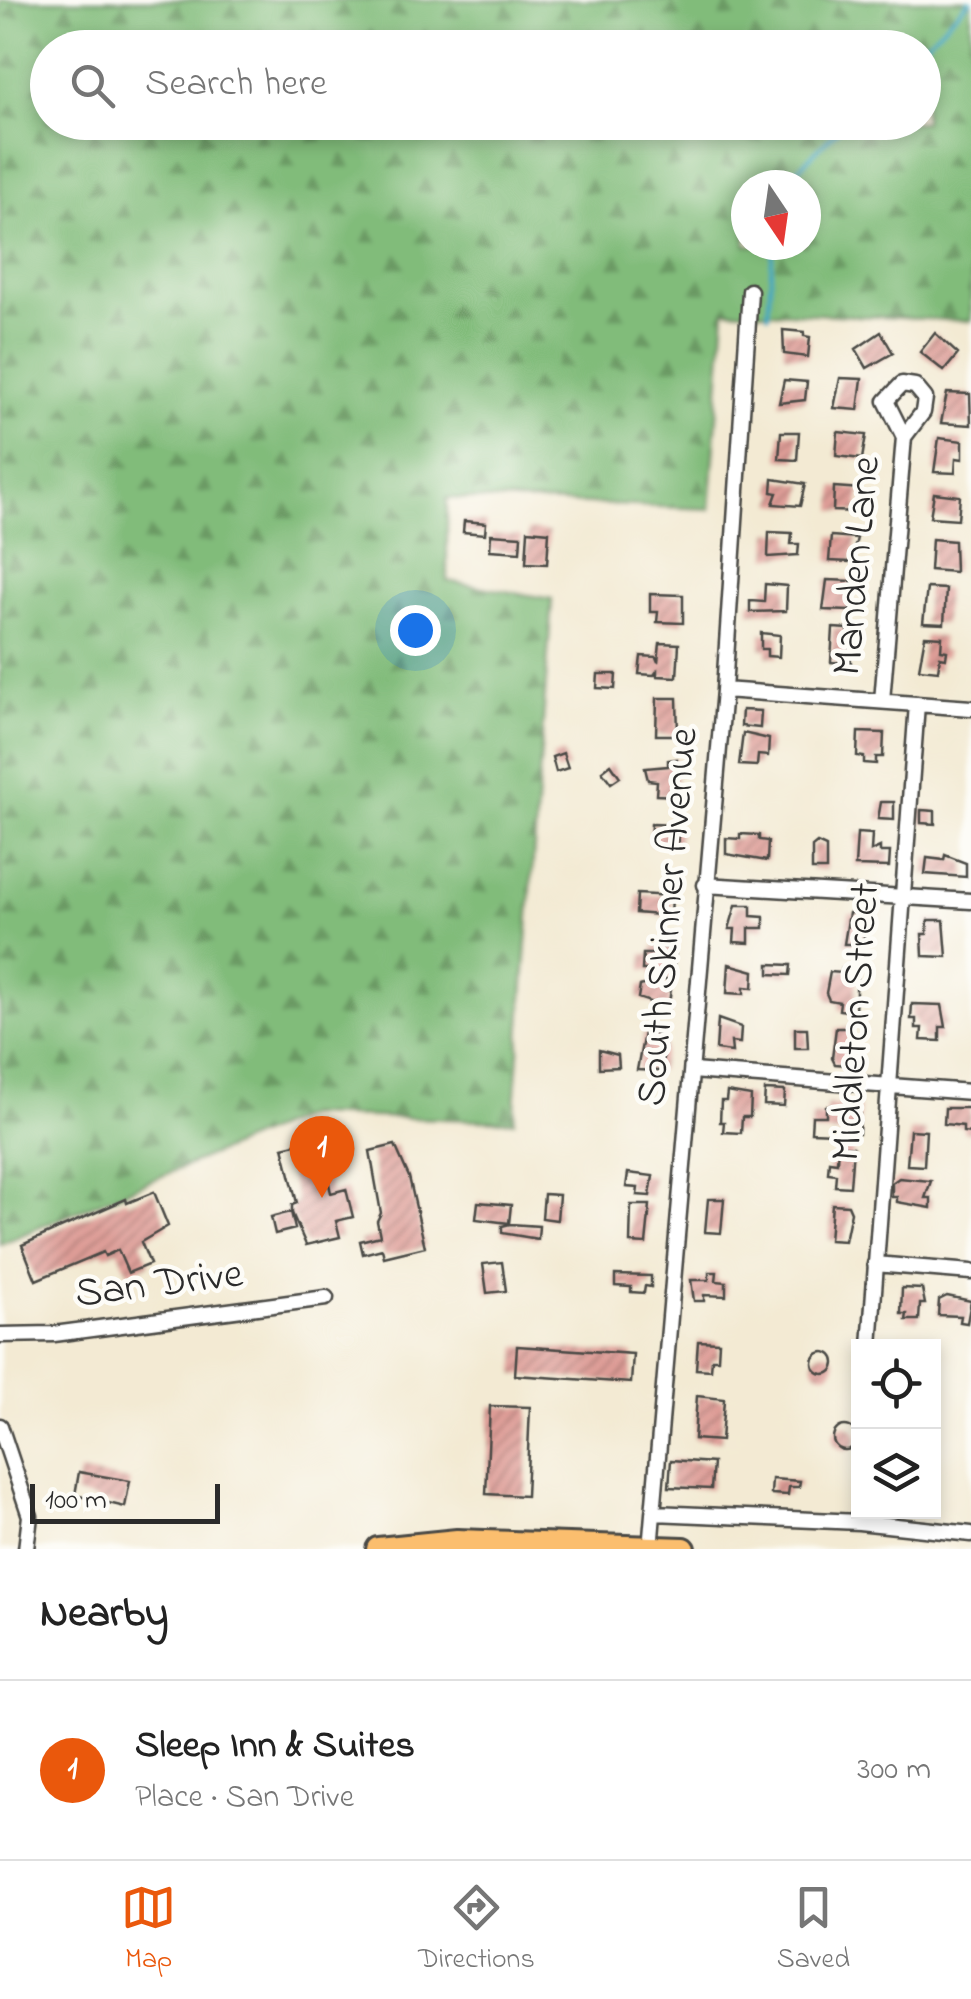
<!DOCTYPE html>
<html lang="en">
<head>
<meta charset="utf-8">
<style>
	body { margin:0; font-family:"Indie Flower",sans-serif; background:#f2f2f2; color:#222 }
	.controls { position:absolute; right:30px; bottom:30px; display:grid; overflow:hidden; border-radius:0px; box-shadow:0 5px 15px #0003 }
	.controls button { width:90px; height:90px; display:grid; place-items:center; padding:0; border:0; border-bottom:2px solid #e0e0e0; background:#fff; color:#222; font:50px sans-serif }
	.compass { position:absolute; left:731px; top:170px; width:90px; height:90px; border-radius:50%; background:#fff; box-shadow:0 5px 15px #0003; rotate:167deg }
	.scale { position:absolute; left:30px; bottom:25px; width:190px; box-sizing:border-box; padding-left:10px; border:5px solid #2b2b2b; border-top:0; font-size:28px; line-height:35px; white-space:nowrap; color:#2b2b2b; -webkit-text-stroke:8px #fdfcf7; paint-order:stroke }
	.you { position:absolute; left:415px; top:630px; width:35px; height:35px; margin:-25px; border:8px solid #fff; border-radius:50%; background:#1a73e8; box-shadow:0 0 0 15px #1a73e833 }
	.badge { display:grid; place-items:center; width:65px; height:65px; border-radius:50%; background:#ea580c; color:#fff; font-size:32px; font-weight:700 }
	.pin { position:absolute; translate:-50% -82px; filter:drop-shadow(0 2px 5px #0008) }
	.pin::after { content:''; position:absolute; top:52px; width:35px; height:30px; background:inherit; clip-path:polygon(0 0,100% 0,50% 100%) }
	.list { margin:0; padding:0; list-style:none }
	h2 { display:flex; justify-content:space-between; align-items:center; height:130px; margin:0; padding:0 40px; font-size:42px }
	h2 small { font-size:32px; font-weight:400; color:#767676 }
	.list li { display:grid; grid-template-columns:65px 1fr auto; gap:30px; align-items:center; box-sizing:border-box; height:180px; padding:0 40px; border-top:2px solid #e0e0e0 }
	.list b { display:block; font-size:38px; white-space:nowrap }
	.list p { margin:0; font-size:32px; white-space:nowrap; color:#767676 }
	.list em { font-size:32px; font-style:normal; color:#767676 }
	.icon { flex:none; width:55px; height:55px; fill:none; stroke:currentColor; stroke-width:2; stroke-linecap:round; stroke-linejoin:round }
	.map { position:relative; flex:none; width:971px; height:1549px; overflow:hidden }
	.search { position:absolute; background:#fff; box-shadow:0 5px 15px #0003; left:30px; right:30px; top:30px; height:110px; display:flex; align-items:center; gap:25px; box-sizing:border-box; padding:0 35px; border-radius:55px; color:#767676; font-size:38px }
	.sheet { height:310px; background:#fff }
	nav { display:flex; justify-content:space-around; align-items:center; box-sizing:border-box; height:140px; border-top:2px solid #e0e0e0; background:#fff; font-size:28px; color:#767676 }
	nav a { display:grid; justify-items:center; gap:5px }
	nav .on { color:#ea580c }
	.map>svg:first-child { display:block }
	.forest { fill:url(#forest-firs); stroke:#567452; stroke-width:2.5; fill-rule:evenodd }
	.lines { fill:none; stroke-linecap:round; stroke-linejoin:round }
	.stream { stroke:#43a7c3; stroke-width:4 }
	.building { fill:url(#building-hatch) }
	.minor-casing { stroke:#494844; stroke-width:19 }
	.primary-casing { stroke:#494844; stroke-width:28 }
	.minor { stroke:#fff; stroke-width:14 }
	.primary { stroke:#fbbe6e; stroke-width:22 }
	.labels { text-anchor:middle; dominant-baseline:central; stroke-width:9; stroke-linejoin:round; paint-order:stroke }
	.street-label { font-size:42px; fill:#2b2b2b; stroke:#fdfcf7 }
</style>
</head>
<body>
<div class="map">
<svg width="971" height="1549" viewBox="0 0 971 1549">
	<defs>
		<pattern id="forest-firs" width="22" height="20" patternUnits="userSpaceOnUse" patternTransform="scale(2.5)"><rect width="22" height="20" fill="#81bc7a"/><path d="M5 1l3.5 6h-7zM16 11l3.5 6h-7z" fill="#6a9964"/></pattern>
		<pattern id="building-hatch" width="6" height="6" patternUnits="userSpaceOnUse" patternTransform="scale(2.5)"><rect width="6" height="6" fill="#de9d97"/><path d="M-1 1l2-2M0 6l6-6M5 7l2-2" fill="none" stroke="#b4807b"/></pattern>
	</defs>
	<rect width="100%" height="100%" fill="#fdfcf7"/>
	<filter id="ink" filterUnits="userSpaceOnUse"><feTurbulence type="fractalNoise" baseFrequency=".01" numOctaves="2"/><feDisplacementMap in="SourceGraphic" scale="20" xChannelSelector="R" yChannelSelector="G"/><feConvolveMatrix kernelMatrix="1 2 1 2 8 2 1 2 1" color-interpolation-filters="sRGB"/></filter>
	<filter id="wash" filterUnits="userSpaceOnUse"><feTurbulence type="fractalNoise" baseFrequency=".0048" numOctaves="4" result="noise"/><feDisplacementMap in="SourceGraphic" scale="40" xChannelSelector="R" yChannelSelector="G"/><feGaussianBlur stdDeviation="2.25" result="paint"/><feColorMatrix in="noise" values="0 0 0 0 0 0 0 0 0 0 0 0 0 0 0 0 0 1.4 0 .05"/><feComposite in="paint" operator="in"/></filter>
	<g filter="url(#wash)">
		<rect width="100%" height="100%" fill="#f3ead3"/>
		<path class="forest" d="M0 0H971V321L725 310 710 509 447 498V581L552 599 514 1121 307 1115 0 1244ZM48 48H924V122H48ZM746 185H806V245H746Z"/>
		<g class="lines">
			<path class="stream" d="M921 48 970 0
				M782 185 845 122
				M768 315 773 245"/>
		</g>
		<g id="blocks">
			<path class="building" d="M783 330 804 332V336L810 337 808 357 784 354Z
				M881 332 893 353 867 368 856 349Z
				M935 333 958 354 944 371 920 352Z
				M840 378 862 379 858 410 834 408Z
				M784 380 807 382 805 400 779 403Z
				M947 393 970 394 971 425 941 423Z
				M781 432H799L797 460 779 459Z
				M838 432 866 435 862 459 836 456Z
				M939 438 963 441V459L956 458 955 473 934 472Z
				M773 479 805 484 800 506 773 504 777 493 772 492Z
				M834 487 861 489 857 512 833 511Z
				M934 493 960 496 958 519 930 517Z
				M464 521 486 523 485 534 463 532Z
				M528 530 549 532 547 564 526 563Z
				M769 532 792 533 791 544H799L798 555 768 557Z
				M491 534 521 536 520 552 490 550Z
				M831 536 857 538 851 562 829 561Z
				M932 539 954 541 955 572 930 570Z
				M827 580 852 581 851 611 823 610Z
				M765 584 787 586 786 611 750 612V601L764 602Z
				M927 588 946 589 944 624 923 623Z
				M650 594 683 595V623L657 622 658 612H650Z
				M833 628 848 629 851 663 831 662Z
				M761 633 780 635 779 657 767 656V649H761Z
				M925 636 942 637 941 650 947 651 946 658 940 657 938 671 919 669Z
				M660 643 679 644 677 677 657 676V671L654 675 639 674 641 656 656 657 658 662Z
				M598 674H616L615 689 597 688Z
				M657 698H677L678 735H656Z
				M742 710 761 711 760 728 741 726Z
				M858 732 884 733 883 757H876V764L864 763V757L857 756Z
				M743 733 769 739 768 756 758 755 757 766 739 765Z
				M563 753 568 768 556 772 552 757Z
				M677 759 676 796 656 795 657 781 648 780 645 768 668 766V760Z
				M611 764 620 777 611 783 602 771Z
				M881 802H894V820L878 819Z
				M921 810 935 811V824L921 823Z
				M651 824 679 825 678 846 650 844Z
				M857 833 872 834 871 851 880 847V852H890L889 867 855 866Z
				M740 834 759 835V840L768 841 767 861 726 854V838L740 839Z
				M817 843 826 847V870H812V847Z
				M945 855 966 863V877L925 874 927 858 944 860Z
				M637 894 672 896 671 916 636 913Z
				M736 905H751V916L764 917V928H749V943L734 942 735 929H729Z
				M849 913H864V944H844Z
				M928 920H944L947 957 923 956 922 934H927Z
				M653 946 676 948 672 980 651 977V970H642L643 954H652Z
				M729 964 754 971 753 988 744 987V994L727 993Z
				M769 964 791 965 790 975 769 974Z
				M842 969 857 970 855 1012 839 1010 840 1002 829 1000 826 993 830 972 842 973Z
				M646 984 671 988 668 1012 655 1011 656 1004 638 998 640 986Z
				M912 1004 942 1005 946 1027H940V1041L921 1040 922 1028H916V1019H911Z
				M718 1019 741 1027 740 1043 731 1042 732 1052 716 1050Z
				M795 1028H807L808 1048H795Z
				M836 1028H851L847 1065 835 1064 832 1058Z
				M644 1033 662 1035 665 1050 660 1071 637 1070Z
				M599 1050 618 1055 619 1067 599 1068Z
				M765 1090 785 1091 784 1106 764 1105Z
				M727 1092 751 1096 750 1117H742L741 1133 723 1132 724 1122H720L721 1101H726Z
				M831 1105 860 1108 859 1134 811 1132 812 1116H826V1106Z
				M945 1108H970L971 1133 963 1132V1126L944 1124Z
				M910 1130 926 1131 924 1166 907 1165Z
				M304 1142 321 1146 331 1193 346 1189 353 1217 336 1221 340 1237 306 1245 292 1213V1205L297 1203 283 1147Z
				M395 1145 409 1177 425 1247 384 1257 382 1249 363 1254 360 1241 380 1236 377 1221 381 1213 370 1151Z
				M838 1146 853 1147 850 1187 835 1186 836 1174 828 1173 829 1161 837 1162Z
				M628 1173 653 1176 650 1196 637 1195 638 1188 626 1187Z
				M899 1178 931 1181 925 1198H931V1208L897 1202V1197H892V1183Z
				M154 1192 168 1226 141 1242 150 1264 128 1273 118 1250 105 1256 103 1252 36 1280 22 1245 126 1199 127 1203Z
				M544 1194 559 1195 557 1220 542 1218Z
				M708 1199H724L721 1233 705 1232Z
				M478 1202 511 1205 509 1223 476 1219Z
				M832 1204 848 1205 851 1212 845 1241 829 1240Z
				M631 1205H650L646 1244 630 1243Z
				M291 1212 295 1229 275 1234 271 1217Z
				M510 1224 539 1226 538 1239 502 1233V1226Z
				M502 1262 506 1291 487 1293 483 1264Z
				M709 1272H717L716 1281 726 1282V1296L704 1295V1301H694L691 1280H709Z
				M615 1275 651 1276V1287L645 1286 644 1293 631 1292V1287L615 1286Z
				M902 1288 922 1289 925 1304H920L919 1320H906L907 1314H901Z
				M947 1296 971 1301 967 1323 960 1322 961 1316 938 1315 939 1300Z
				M698 1341 719 1342 718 1359H712L711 1370 696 1369Z
				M517 1346 633 1354 631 1383 515 1375Z
				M813 1363a11 11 0 1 1 22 0a11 11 0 1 1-22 0Z
				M697 1396 724 1399 721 1441 694 1439Z
				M490 1406 530 1407 526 1496 486 1494Z
				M833 1438a12 12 0 1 1 24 0a12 12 0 1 1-24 0Z
				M671 1460 713 1463 711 1489 669 1487Z
				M79 1472 130 1481 125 1507 75 1495Z
				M772 1479 800 1481 799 1487H789L788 1495 771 1494Z"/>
		</g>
	</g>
	<g filter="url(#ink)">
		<use href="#blocks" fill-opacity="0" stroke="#494844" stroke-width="2.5"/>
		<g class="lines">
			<g class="minor-casing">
				<path id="minor" d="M724 690 971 708
					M882 701 904 437 886 401 902 384 915 386 925 398 923 412 904 437
					M705 885 971 901
					M692 1071 971 1092
					M875 1264 971 1272
					M0 1335 54 1334 326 1298
					M870 1346 917 704
					M0 1426 30 1516 26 1549
					M654 1513 859 1522 971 1534
					M650 1549 724 690 750 291"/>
			</g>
			<g class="primary-casing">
				<path id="primary" d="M378 1549 457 1541 684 1549"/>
			</g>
			<use href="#minor" class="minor"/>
			<use href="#primary" class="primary"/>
		</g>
	</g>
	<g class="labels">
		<g class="street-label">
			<text transform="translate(858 566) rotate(-85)">Manden Lane</text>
			<text transform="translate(669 917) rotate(-85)">South Skinner Avenue</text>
			<text transform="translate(857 1022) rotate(-86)">Middleton Street</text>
			<text transform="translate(159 1285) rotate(-7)">San Drive</text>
		</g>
	</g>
</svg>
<div class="controls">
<button><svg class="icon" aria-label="locate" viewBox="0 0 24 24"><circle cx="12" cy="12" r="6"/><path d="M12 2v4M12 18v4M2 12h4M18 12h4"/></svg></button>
<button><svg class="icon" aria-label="layers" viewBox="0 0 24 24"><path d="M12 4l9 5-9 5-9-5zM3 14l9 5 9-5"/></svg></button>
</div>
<svg class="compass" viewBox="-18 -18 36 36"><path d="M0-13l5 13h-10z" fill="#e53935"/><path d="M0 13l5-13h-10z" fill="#767676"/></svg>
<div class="scale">100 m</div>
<div class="you"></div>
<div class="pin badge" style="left:322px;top:1198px">1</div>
<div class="search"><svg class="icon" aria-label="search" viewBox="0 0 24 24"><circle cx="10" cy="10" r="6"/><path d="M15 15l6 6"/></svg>Search here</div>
</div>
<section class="sheet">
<h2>Nearby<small></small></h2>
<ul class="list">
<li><span class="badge">1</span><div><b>Sleep Inn &amp; Suites</b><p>Place · San Drive</p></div><em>300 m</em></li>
</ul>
</section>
<nav>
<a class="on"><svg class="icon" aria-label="map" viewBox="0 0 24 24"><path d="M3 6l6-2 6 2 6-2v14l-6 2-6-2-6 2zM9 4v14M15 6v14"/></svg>Map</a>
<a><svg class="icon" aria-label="directions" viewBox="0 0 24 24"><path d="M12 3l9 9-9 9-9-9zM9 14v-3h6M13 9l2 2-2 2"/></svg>Directions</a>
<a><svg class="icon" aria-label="saved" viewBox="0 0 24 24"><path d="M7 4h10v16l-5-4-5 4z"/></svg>Saved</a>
</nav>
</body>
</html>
